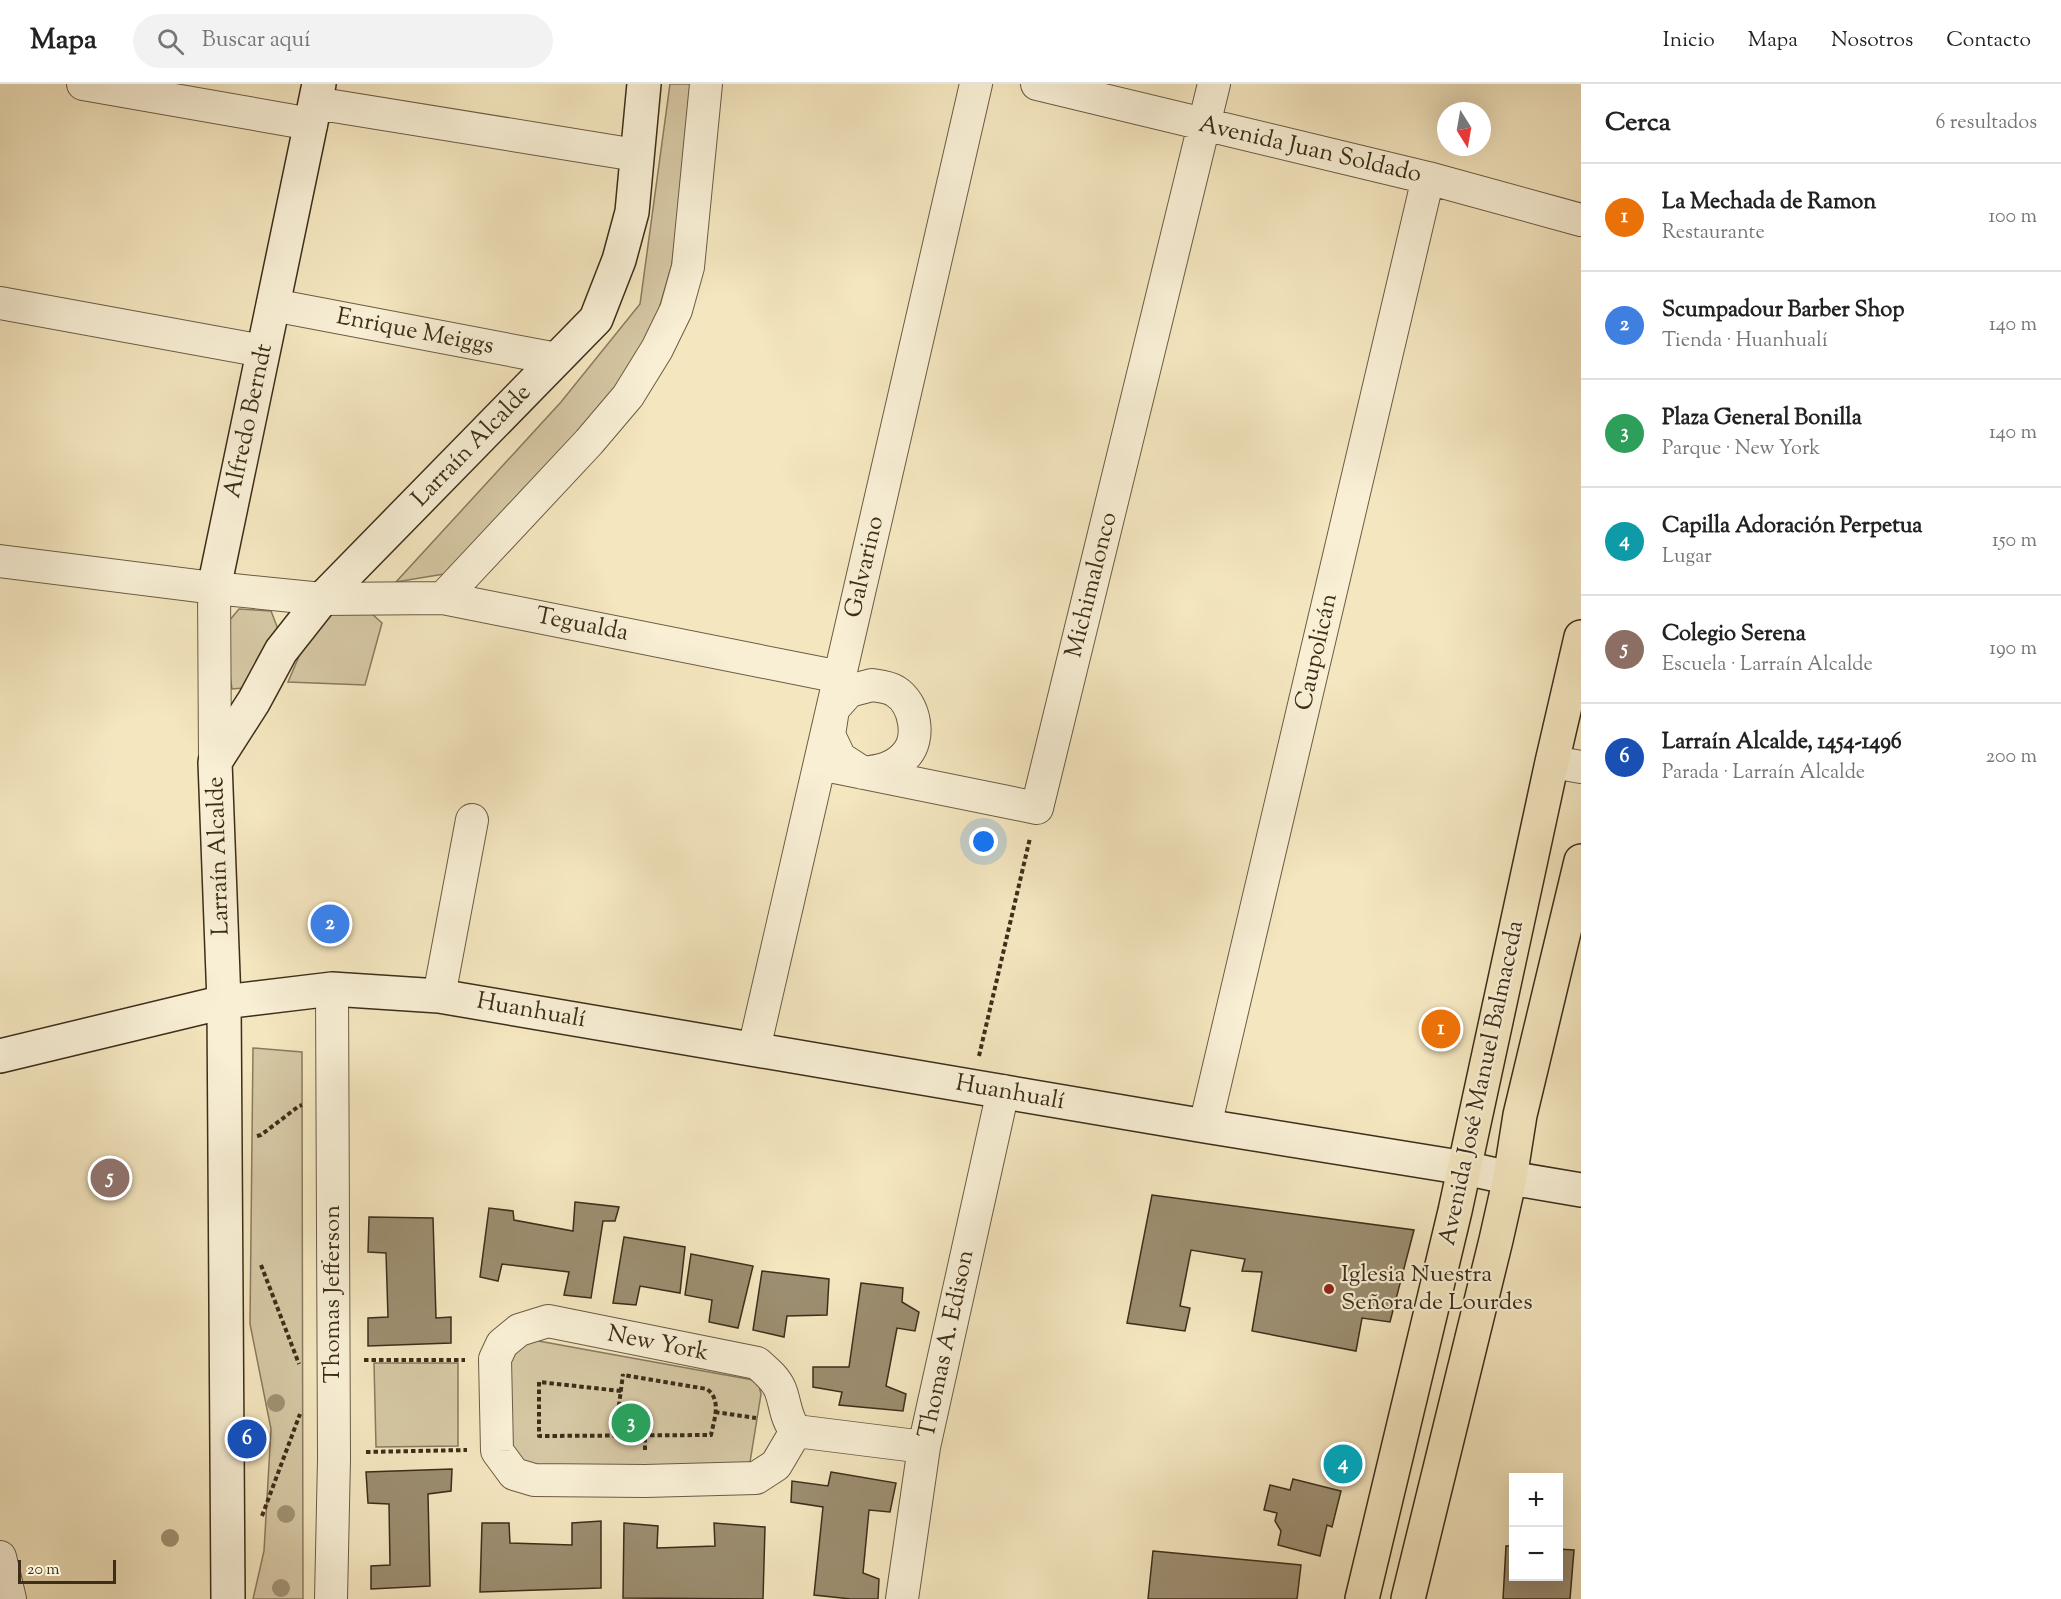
<!DOCTYPE html>
<html lang="es">
<head>
<meta charset="utf-8">
<style>
	body { margin:0; font-family:"Sorts Mill Goudy",serif; background:#f2f2f2; color:#222 }
	.controls { position:absolute; right:18px; bottom:18px; display:grid; overflow:hidden; border-radius:0px; box-shadow:0 6px 24px #0002 }
	.controls button { width:54px; height:54px; display:grid; place-items:center; padding:0; border:0; border-bottom:2px solid #e0e0e0; background:#fff; color:#222; font:30px sans-serif }
	.compass { position:absolute; left:1437px; top:18px; width:54px; height:54px; border-radius:50%; background:#fff; box-shadow:0 6px 24px #0002; rotate:169deg }
	.scale { position:absolute; left:18px; bottom:15px; width:98px; box-sizing:border-box; padding-left:6px; border:3px solid #3d2e1a; border-top:0; font-size:16px; line-height:21px; white-space:nowrap; color:#3d2e1a; -webkit-text-stroke:4px #f8efd5; paint-order:stroke }
	.you { position:absolute; left:984px; top:758px; width:21px; height:21px; margin:-15px; border:4px solid #fff; border-radius:50%; background:#1a73e8; box-shadow:0 0 0 9px #1a73e833 }
	.badge { display:grid; place-items:center; width:39px; height:39px; border-radius:50%; background:#8f2418; color:#fff; font-size:20px; font-weight:700 }
	.pin { position:absolute; translate:-50% -50%; border:3px solid #fff; box-shadow:0 2px 6px #0006 }
	.list { margin:0; padding:0; list-style:none }
	h2 { display:flex; justify-content:space-between; align-items:center; height:78px; margin:0; padding:0 24px; font-size:26px }
	h2 small { font-size:20px; font-weight:400; color:#767676 }
	.list li { display:grid; grid-template-columns:39px 1fr auto; gap:18px; align-items:center; box-sizing:border-box; height:108px; padding:0 24px; border-top:2px solid #e0e0e0 }
	.list b { display:block; font-size:22px; white-space:nowrap }
	.list p { margin:0; font-size:20px; white-space:nowrap; color:#767676 }
	.list em { font-size:20px; font-style:normal; color:#767676 }
	.icon { flex:none; width:33px; height:33px; fill:none; stroke:currentColor; stroke-width:2; stroke-linecap:round; stroke-linejoin:round }
	.map { position:relative; flex:none; width:1581px; height:1515px; overflow:hidden }
	header { display:flex; align-items:center; gap:36px; box-sizing:border-box; height:84px; padding:0 30px; background:#fff; border-bottom:2px solid #e0e0e0 }
	header strong { font-size:28px }
	nav { display:flex; gap:33px; margin-inline-start:auto; font-size:21px }
	.search { width:420px; height:54px; background:#f2f2f2; display:flex; align-items:center; gap:15px; box-sizing:border-box; padding:0 21px; border-radius:33px; color:#767676; font-size:22px }
	main { display:flex }
	aside { flex:1; background:#fff }
	.map>svg:first-child { display:block }
	.green { fill:#d5c7a3; stroke:#897a5e; stroke-width:1.5 }
	.building { fill:#9c8e70; stroke:#3d2e1a; stroke-width:1.5 }
	.lines { fill:none; stroke-linecap:round; stroke-linejoin:round }
	.street-casing { stroke:#6b5c43; stroke-width:34 }
	.secondary-casing { stroke:#3d2e1a; stroke-width:36 }
	.primary-casing { stroke:#3d2e1a; stroke-width:36 }
	.path { stroke:#3d2e1a; stroke-width:4; stroke-dasharray:4.5 3; stroke-linecap:butt }
	.street { stroke:#f8efd5; stroke-width:32 }
	.secondary { stroke:#f8efd5; stroke-width:33 }
	.primary { stroke:#f4e6bf; stroke-width:33 }
	.tree { fill:#a09273 }
	.poi-dot { fill:#8f2418; stroke:#f8efd5; stroke-width:2 }
	.labels { text-anchor:middle; dominant-baseline:central; stroke-width:4.5; stroke-linejoin:round; paint-order:stroke }
	.street-label { font-size:24px; fill:#3d2e1a; stroke:#f8efd5 }
	.poi-label { font-size:24px; fill:#3d2e1a; stroke:#f8efd5; text-anchor:start }
</style>
</head>
<body>
<header>
<strong>Mapa</strong>
<div class="search"><svg class="icon" aria-label="search" viewBox="0 0 24 24"><circle cx="10" cy="10" r="6"/><path d="M15 15l6 6"/></svg>Buscar aquí</div>
<nav><a>Inicio</a><a>Mapa</a><a>Nosotros</a><a>Contacto</a></nav>
</header>
<main>
<div class="map">
<svg width="1581" height="1515" viewBox="0 0 1581 1515">
	<rect width="100%" height="100%" fill="#f4e6bf"/>
	<filter id="stains"><feTurbulence type="fractalNoise" baseFrequency=".00333" numOctaves="4"/><feColorMatrix values="0 0 0 0 .2 0 0 0 0 .09 0 0 0 0 .02 0 0 0 .5 -.17"/></filter>
	<radialGradient id="worn" r=".72"><stop offset=".6" stop-color="#630" stop-opacity="0"/><stop offset="1" stop-color="#630" stop-opacity=".3"/></radialGradient>
	<path class="green" d="M670 0H694L672 180 654 242 609 315 444 490 396 498 561 318 640 220Z
		M239 525 271 527 281 553 244 604 232 605 223 544Z
		M332 529 372 530 382 539 365 601 288 598 303 563Z
		M253 964 302 968 303 1515H253L264 1467 271 1345 250 1240Z
		M533 1256 753 1296 759 1302 761 1310 750 1378 743 1383H522L512 1377 509 1269Z
		M374 1279H458V1362L376 1363Z"/>
	<path class="building" d="M1152 1111 1414 1146 1390 1238 1362 1234 1356 1267 1252 1247 1262 1188 1242 1187 1245 1175 1191 1166 1180 1222 1190 1224 1185 1247 1127 1239Z
		M575 1118 619 1123 615 1137H603L591 1214 564 1211 569 1188 502 1180 498 1197 480 1193 489 1124 513 1127 514 1136 573 1147Z
		M369 1133 433 1134 436 1234 451 1233V1259L368 1262V1234L388 1233 386 1169 368 1168Z
		M624 1153 685 1163 680 1209 640 1202 636 1221 613 1219Z
		M691 1170 753 1182 738 1244 709 1238 712 1216 685 1211Z
		M762 1187 829 1195 827 1231 787 1232 784 1253 753 1246Z
		M861 1199 903 1204 902 1218 919 1228 915 1247 897 1244 886 1302 906 1310 903 1327 839 1321 842 1308 813 1303V1283H849Z
		M452 1385 451 1407 428 1410 430 1502 371 1505V1482L390 1481 389 1420 368 1419 366 1388Z
		M831 1388 896 1399 890 1428 869 1426 863 1489 879 1495 878 1515H851L814 1511 823 1423 791 1418 792 1397 828 1402Z
		M1293 1395 1341 1407 1332 1443 1327 1441 1320 1472 1278 1461 1281 1447 1275 1437 1277 1429 1264 1426 1270 1401 1290 1406Z
		M601 1437V1504L480 1508 482 1439H509L510 1459 572 1461V1439Z
		M624 1439 658 1442 657 1464 715 1462 714 1439 765 1443 763 1515 623 1514Z
		M1506 1462H1514V1492H1558V1465L1574 1466 1570 1515H1503Z
		M1153 1467 1301 1481 1297 1515H1148Z"/>
	<g class="lines">
		<g class="street-casing">
			<path id="street" d="M83 0 311 40
				M1037 0 1428 94 1581 136
				M315 19 636 71
				M0 219 263 267
				M273 221 557 275
				M0 477 214 504 322 515 443 514 840 593
				M214 504 215 678
				M443 514 589 358 628 312 657 265 676 226 688 183 706 0
				M872 601C879 602 889 603 895 607 915 619 922 655 905 672 893 685 879 687 863 689L840 674 829 651 833 625 849 607Z
				M1552 678 1581 683
				M820 680 1037 724 1214 0
				M439 912 472 736
				M754 965 976 0
				M1205 1042 1428 94
				M796 1347 776 1381 756 1394 645 1397 534 1396 514 1390 497 1367 495 1275 502 1260 519 1246 548 1237 757 1279C766 1287 775 1294 780 1305 786 1320 785 1334 796 1347L924 1363
				M0 1473 10 1515
				M331 1515 334 1375 332 905
				M902 1515 924 1363 1003 1007"/>
		</g>
		<g class="secondary-casing">
			<path id="secondary" d="M214 504 319 0
				M0 972 224 918 332 905 439 912 1205 1042 1465 1084 1510 1094 1581 1106
				M228 1515 224 918 215 678 254 617 281 567 322 515 596 235 619 176 632 128 644 0"/>
		</g>
		<g class="primary-casing">
			<path id="primary" d="M1362 1515 1455 1127 1552 678 1581 553
				M1408 1515 1496 1156 1510 1094 1520 1031 1581 777"/>
		</g>
		<path class="path" d="M979 972 1030 754
			M257 1052 261 1051 299 1022 302 1021
			M261 1181 299 1280
			M364 1276H465
			M621 1307 539 1298V1352L711 1351C714 1336 722 1316 707 1305L623 1291
			M715 1328 756 1334
			M615 1352 623 1290
			M645 1366V1351
			M366 1368 467 1366
			M262 1432 300 1330"/>
		<use href="#street" class="street"/>
		<use href="#secondary" class="secondary"/>
		<use href="#primary" class="primary"/>
	</g>
	<g class="tree">
		<circle cx="276" cy="1319" r="9"/>
		<circle cx="286" cy="1430" r="9"/>
		<circle cx="170" cy="1454" r="9"/>
		<circle cx="281" cy="1504" r="9"/>
	</g>
	<circle class="poi-dot" cx="1329" cy="1205" r="6"/>
	<g class="labels">
		<g class="street-label">
			<text transform="translate(1310 66) rotate(13)">Avenida Juan Soldado</text>
			<text transform="translate(415 248) rotate(11)">Enrique Meiggs</text>
			<text transform="translate(249 337) rotate(-78)">Alfredo Berndt</text>
			<text transform="translate(472 362) rotate(-46)">Larraín Alcalde</text>
			<text transform="translate(865 483) rotate(-77)">Galvarino</text>
			<text transform="translate(1092 501) rotate(-76)">Michimalonco</text>
			<text transform="translate(582 541) rotate(11)">Tegualda</text>
			<text transform="translate(1317 568) rotate(-77)">Caupolicán</text>
			<text transform="translate(219 772) rotate(-92)">Larraín Alcalde</text>
			<text transform="translate(531 927) rotate(10)">Huanhualí</text>
			<text transform="translate(1482 999) rotate(-78)">Avenida José Manuel Balmaceda</text>
			<text transform="translate(1010 1009) rotate(10)">Huanhualí</text>
			<text transform="translate(333 1210) rotate(-90)">Thomas Jefferson</text>
			<text transform="translate(658 1260) rotate(11)">New York</text>
			<text transform="translate(947 1260) rotate(-78)">Thomas A. Edison</text>
		</g>
		<g class="poi-label">
			<text x="1341" y="1191">Iglesia Nuestra<tspan x="1341" dy="28">Señora de Lourdes</tspan></text>
		</g>
	</g>
	<rect width="100%" height="100%" filter="url(#stains)"/>
	<rect width="100%" height="100%" fill="url(#worn)"/>
</svg>
<div class="controls">
<button>+</button>
<button>−</button>
</div>
<svg class="compass" viewBox="-18 -18 36 36"><path d="M0-13l5 13h-10z" fill="#e53935"/><path d="M0 13l5-13h-10z" fill="#767676"/></svg>
<div class="scale">20 m</div>
<div class="you"></div>
<div class="pin badge" style="left:1441px;top:945px;background:#e8710a">1</div>
<div class="pin badge" style="left:330px;top:840px;background:#3f7fe0">2</div>
<div class="pin badge" style="left:631px;top:1339px;background:#2e9e5b">3</div>
<div class="pin badge" style="left:1343px;top:1380px;background:#0f9aa8">4</div>
<div class="pin badge" style="left:110px;top:1094px;background:#8d6e63">5</div>
<div class="pin badge" style="left:247px;top:1355px;background:#1a4fb4">6</div>
</div>
<aside>
<h2>Cerca<small>6 resultados</small></h2>
<ul class="list">
<li><span class="badge" style="background:#e8710a">1</span><div><b>La Mechada de Ramon</b><p>Restaurante</p></div><em>100 m</em></li>
<li><span class="badge" style="background:#3f7fe0">2</span><div><b>Scumpadour Barber Shop</b><p>Tienda · Huanhualí</p></div><em>140 m</em></li>
<li><span class="badge" style="background:#2e9e5b">3</span><div><b>Plaza General Bonilla</b><p>Parque · New York</p></div><em>140 m</em></li>
<li><span class="badge" style="background:#0f9aa8">4</span><div><b>Capilla Adoración Perpetua</b><p>Lugar</p></div><em>150 m</em></li>
<li><span class="badge" style="background:#8d6e63">5</span><div><b>Colegio Serena</b><p>Escuela · Larraín Alcalde</p></div><em>190 m</em></li>
<li><span class="badge" style="background:#1a4fb4">6</span><div><b>Larraín Alcalde, 1454-1496</b><p>Parada · Larraín Alcalde</p></div><em>200 m</em></li>
</ul>
</aside>
</main>
</body>
</html>
